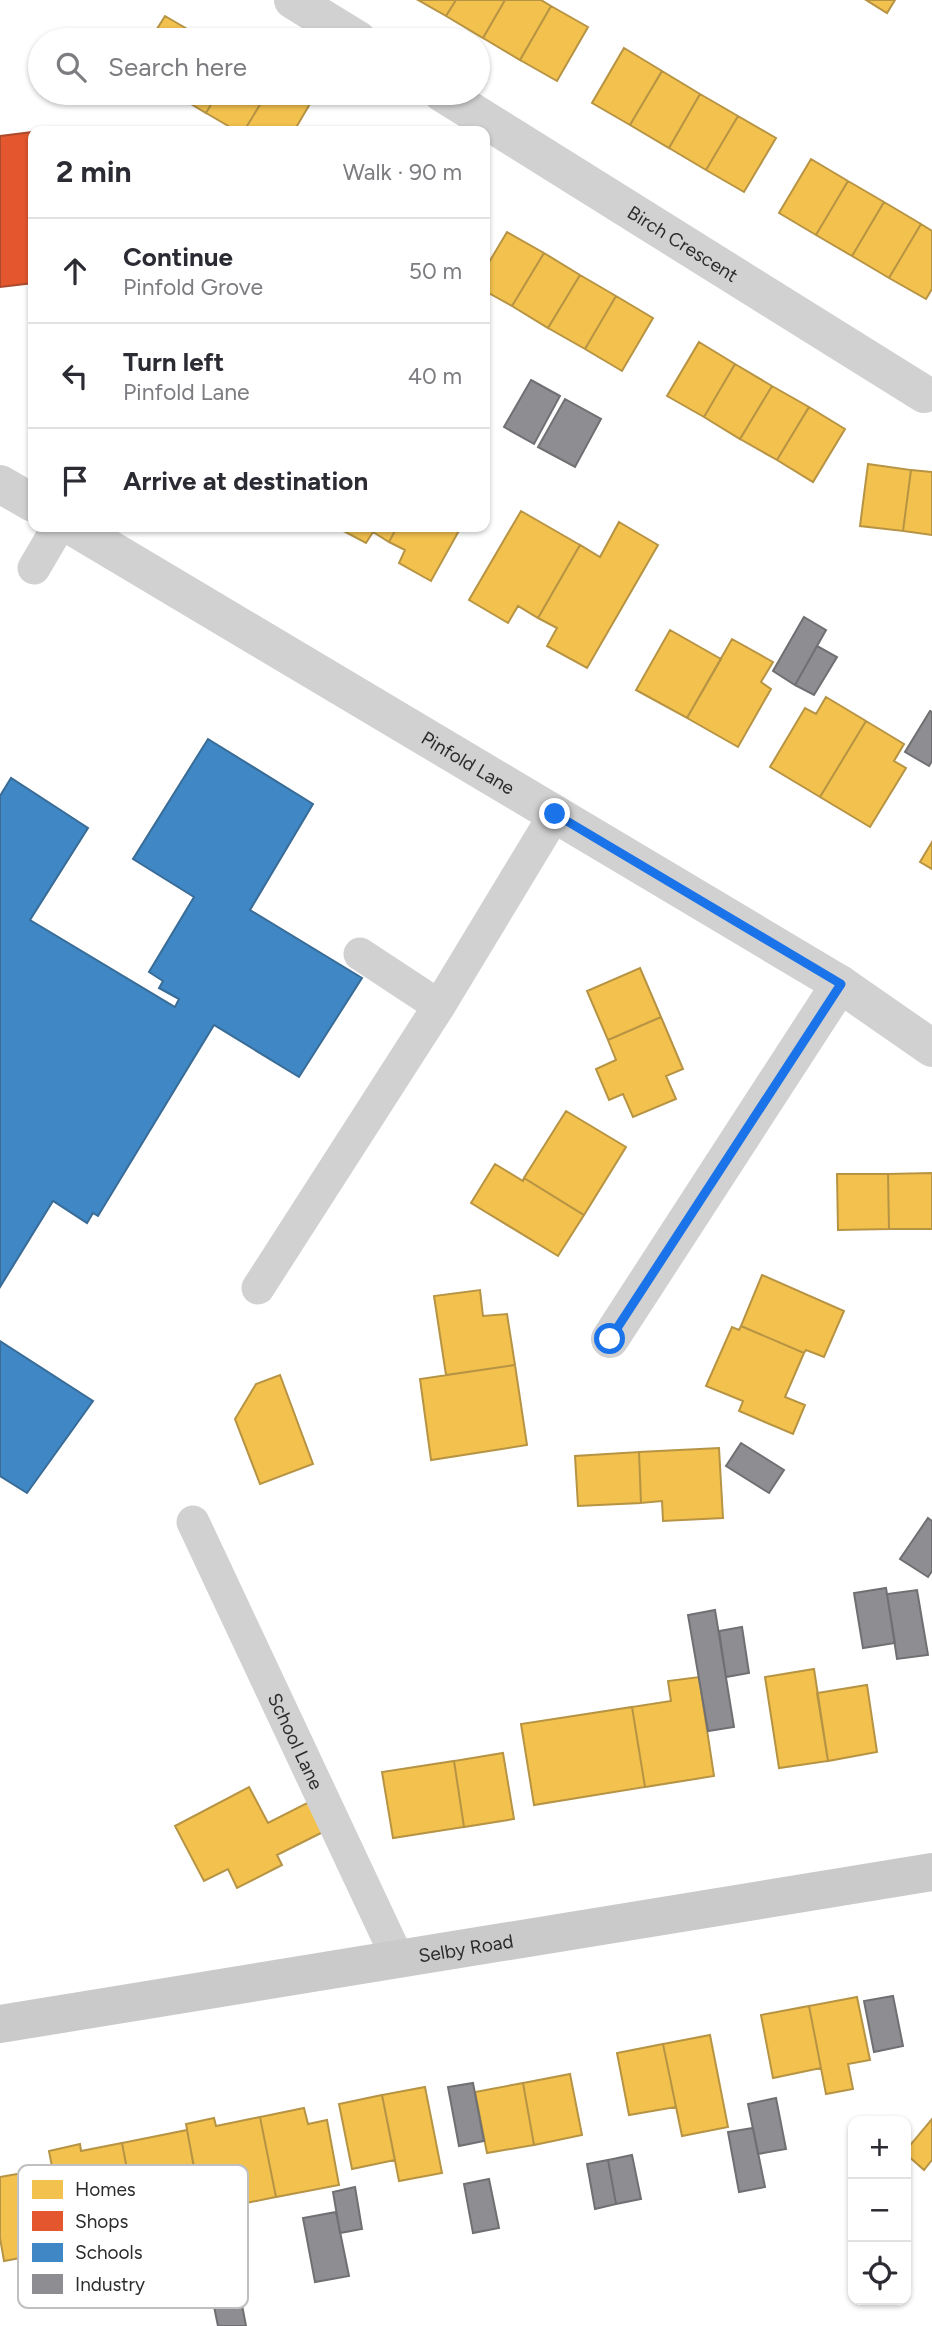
<!DOCTYPE html>
<html lang="en">
<head>
<meta charset="utf-8">
<style>
	body { margin:0; font-family:Figtree,sans-serif; background:#f7f7f7; color:#2b2b33 }
	.controls { position:absolute; right:21px; bottom:21px; display:grid; overflow:hidden; border-radius:14px; box-shadow:0 2px 5px #0004 }
	.controls button { width:63px; height:63px; display:grid; place-items:center; padding:0; border:0; border-bottom:2px solid #e1e1e2; background:#fff; color:#2b2b33; font:35px sans-serif }
	.stop { position:absolute; width:21px; height:21px; margin:-16px; border:5px solid #1a73e8; border-radius:50%; background:#fff }
	.stop.end { background:#1a73e8; border-color:#fff; box-shadow:0 2px 7px #0008 }
	.list { margin:0; padding:0; list-style:none }
	h2 { display:flex; justify-content:space-between; align-items:center; height:91px; margin:0; padding:0 28px; font-size:30px }
	h2 small { font-size:23px; font-weight:400; color:#7c7c81 }
	.list li { display:grid; grid-template-columns:46px 1fr auto; gap:21px; align-items:center; box-sizing:border-box; height:105px; padding:0 28px; border-top:2px solid #e1e1e2 }
	.list b { display:block; font-size:26px; white-space:nowrap }
	.list p { margin:0; font-size:23px; white-space:nowrap; color:#7c7c81 }
	.list em { font-size:23px; font-style:normal; color:#7c7c81 }
	.icon { flex:none; width:38px; height:38px; fill:none; stroke:currentColor; stroke-width:2; stroke-linecap:round; stroke-linejoin:round }
	.map { position:relative; flex:none; width:932px; height:2326px; overflow:hidden }
	.search { position:absolute; background:#fff; box-shadow:0 2px 5px #0004; left:28px; top:28px; width:462px; height:77px; display:flex; align-items:center; gap:18px; box-sizing:border-box; padding:0 24px; border-radius:38px; color:#7c7c81; font-size:26px }
	.panel { position:absolute; background:#fff; box-shadow:0 2px 5px #0004; left:28px; top:126px; width:462px; height:406px; border-radius:14px }
	.map>svg:first-child { display:block }
	.homes { fill:#f2c14e; stroke:#b79444; stroke-width:2 }
	.shops { fill:#e4572e; stroke:#ad4a2d; stroke-width:2 }
	.schools { fill:#3f88c5; stroke:#396c97; stroke-width:2 }
	.industry { fill:#8d8d92; stroke:#707073; stroke-width:2 }
	.lines { fill:none; stroke-linecap:round; stroke-linejoin:round }
	.lane { stroke:#d1d1d1; stroke-width:33 }
	.street { stroke:#d1d1d1; stroke-width:38 }
	.secondary { stroke:#cacaca; stroke-width:38 }
	.route { stroke:#1a73e8; stroke-width:9 }
	.labels { text-anchor:middle; dominant-baseline:central; stroke-width:7; stroke-linejoin:round; paint-order:stroke }
	.street-label { font-size:19px; fill:#2c2c2c; stroke:#fff }
	.key { fill:#fff; stroke:#c0c0c0; stroke-width:2 }
	.key-label { font-size:19px; fill:#2c2c2c }
</style>
</head>
<body>
<div class="map">
<svg width="932" height="2326" viewBox="0 0 932 2326">
	<rect width="100%" height="100%" fill="#fff"/>
	<path class="homes" d="M418 0H456L446 16Z
		M456 0H505L483 38 446 16Z
		M505 0H541L551 6 520 60 483 38Z
		M866 0H895L887 13Z
		M551 6 588 27 557 81 520 60Z
		M165 16 201 37 199 40H150Z
		M624 48 662 71 630 125 592 103Z
		M662 71 700 94 669 148 630 125Z
		M173 93H218L206 113Z
		M218 93H267L244 131H237L206 113Z
		M267 93H295L311 102 294 131H244Z
		M700 94 738 116 706 170 669 148Z
		M738 116 776 138 744 192 706 170Z
		M811 159 848 181 816 235 779 213Z
		M848 181 884 202 852 256 816 235Z
		M884 202 921 224 889 278 852 256Z
		M921 224 932 231V289L926 299 889 278Z
		M507 232 544 253 512 306 485 291V269Z
		M544 253 580 275 548 328 512 306Z
		M580 275 616 296 585 349 548 328Z
		M616 296 653 318 622 371 585 349Z
		M699 342 735 364 704 417 667 396Z
		M735 364 772 386 740 439 704 417Z
		M772 386 809 407 777 460 740 439Z
		M809 407 845 429 813 482 777 460Z
		M868 464 911 470 903 531 860 526Z
		M911 470 932 472V535L903 531Z
		M521 511 580 545 538 618 518 606 508 623 469 600Z
		M619 522 658 545 587 668 547 646 557 628 538 618 580 545 600 557Z
		M336 527H397L389 542 373 532 366 543Z
		M397 527H461L431 581 399 563 405 550 389 542Z
		M670 630 721 659 687 718 636 690Z
		M732 639 773 662 761 682 771 689 738 747 687 718Z
		M826 697 866 721 820 797 770 767 805 708 816 714Z
		M866 721 904 744 894 761 906 768 870 827 820 797Z
		M932 842V869L920 862Z
		M640 968 661 1017 608 1040 587 991Z
		M661 1017 683 1069 666 1076 676 1099 633 1117 623 1094 609 1100 596 1069 616 1060 608 1040Z
		M566 1111 626 1147 584 1215 524 1178Z
		M495 1164 523 1181 524 1178 584 1215 558 1256 471 1203Z
		M932 1173V1229H889L888 1174Z
		M837 1174H888L889 1229 838 1230Z
		M762 1275 844 1311 824 1357 806 1350 804 1353 741 1326Z
		M480 1290 483 1316 507 1314 515 1365 446 1375 434 1296Z
		M741 1326 804 1353 785 1397 805 1405 793 1434 739 1411 743 1401 706 1386 732 1327 739 1330Z
		M515 1365 527 1445 431 1460 420 1379Z
		M280 1375 313 1464 260 1484 235 1419 256 1384Z
		M719 1448 723 1518 663 1521 662 1501 641 1503 639 1452Z
		M639 1452 641 1503 578 1506 575 1456Z
		M814 1669 828 1761 779 1768 765 1677Z
		M699 1677 714 1776 645 1787 632 1707 671 1701 668 1681Z
		M867 1685 877 1752 828 1761 817 1693Z
		M632 1707 645 1787 534 1805 521 1724Z
		M503 1753 514 1819 464 1827 454 1761Z
		M454 1761 464 1827 393 1838 382 1772Z
		M249 1787 268 1823 313 1800 329 1829 277 1855 282 1865 237 1888 228 1869 204 1881 175 1826Z
		M857 1997 870 2060 848 2064 853 2089 826 2094 809 2006Z
		M809 2006 821 2068 773 2078 761 2015Z
		M710 2035 728 2127 682 2136 663 2044Z
		M663 2044 676 2107 629 2115 617 2053Z
		M570 2074 582 2135 534 2145 523 2083Z
		M523 2083 534 2145 487 2153 475 2092Z
		M425 2087 442 2173 399 2181 382 2095Z
		M382 2095 395 2160 352 2169 339 2104Z
		M304 2108 308 2124 327 2120 339 2185 276 2197 260 2117Z
		M260 2117 276 2197 202 2212 186 2124 214 2118 216 2126Z
		M932 2119V2160L924 2170 906 2154V2150Z
		M187 2130 204 2219 139 2232 122 2143Z
		M122 2143 139 2232 67 2246 49 2151 80 2144 81 2151Z
		M40 2170 53 2236 44 2237 47 2253 4 2261 0 2238V2177Z"/>
	<path class="shops" d="M33 132V283L0 287V136Z"/>
	<path class="schools" d="M208 739 313 804 250 910 362 978 299 1077 214 1025 98 1216 93 1213 87 1223 53 1201 0 1287V796L11 778 88 828 30 920 175 1007 179 999 159 988 163 981 149 972 194 897 133 859Z
		M0 1341 93 1401 27 1493 0 1476Z"/>
	<path class="industry" d="M531 380 560 396 534 444 504 427Z
		M565 399 601 419 575 467 538 447Z
		M804 617 826 630 795 685 773 671Z
		M817 646 837 657 814 695 795 685Z
		M930 711 932 712V761L929 766 905 752Z
		M741 1443 784 1470 769 1493 726 1466Z
		M928 1518 932 1521V1571L928 1577 900 1559Z
		M886 1588 895 1643 863 1648 854 1593Z
		M917 1590 928 1655 897 1659 887 1594Z
		M715 1610 734 1727 708 1731 688 1615Z
		M742 1627 749 1673 726 1677 719 1631Z
		M893 1996 903 2046 874 2052 864 2001Z
		M473 2083 484 2141 459 2146 448 2087Z
		M776 2098 786 2149 758 2154 748 2104Z
		M753 2128 765 2187 739 2192 728 2132Z
		M632 2155 641 2199 616 2204 608 2160Z
		M608 2160 616 2204 595 2209 587 2164Z
		M489 2179 499 2228 473 2233 464 2184Z
		M355 2187 362 2229 340 2233 333 2192Z
		M336 2212 349 2276 315 2282 303 2218Z
		M232 2252 246 2326H218L211 2292 205 2258Z"/>
	<g class="lines">
		<g class="lane">
			<path d="M34 568 58 527"/>
			<path d="M360 954 439 1006"/>
			<path d="M258 1288 439 1006 555 814"/>
			<path id="s1" d="M193 1522 398 1959"/>
		</g>
		<g class="street">
			<path d="M293 0 358 40"/>
			<path id="s2" d="M442 93 924 394"/>
			<path d="M0 484 33 503"/>
			<path id="s3" d="M73 527 840 984 932 1048"/>
			<path d="M610 1339 840 984"/>
		</g>
		<path class="secondary" id="s4" d="M0 2024 932 1872"/>
	</g>
	<g class="lines">
		<path class="route" d="M555 814 841 984 610 1339"/>
	</g>
	<g class="labels">
		<g class="street-label">
			<text stroke="none"><textPath href="#s2" startOffset="284">Birch Crescent</textPath></text>
			<text stroke="none"><textPath href="#s3" startOffset="460">Pinfold Lane</textPath></text>
			<text stroke="none"><textPath href="#s1" startOffset="242">School Lane</textPath></text>
			<text stroke="none"><textPath href="#s4" startOffset="472">Selby Road</textPath></text>
		</g>
	</g>
	<rect x="18" y="2165" width="230" height="143" rx="10" class="key"/>
	<rect x="32" y="2180" width="31" height="19" fill="#f2c14e"/>
	<rect x="32" y="2211" width="31" height="20" fill="#e4572e"/>
	<rect x="32" y="2243" width="31" height="19" fill="#3f88c5"/>
	<rect x="32" y="2274" width="31" height="20" fill="#8d8d92"/>
	<g class="key-label">
		<text x="75" y="2196">Homes</text>
		<text x="75" y="2228">Shops</text>
		<text x="75" y="2259">Schools</text>
		<text x="75" y="2291">Industry</text>
	</g>
</svg>
<div class="controls">
<button>+</button>
<button>−</button>
<button><svg class="icon" aria-label="locate" viewBox="0 0 24 24"><circle cx="12" cy="12" r="6"/><path d="M12 2v4M12 18v4M2 12h4M18 12h4"/></svg></button>
</div>
<div class="stop" style="left:610px;top:1339px"></div>
<div class="stop end" style="left:555px;top:814px"></div>
<div class="search"><svg class="icon" aria-label="search" viewBox="0 0 24 24"><circle cx="10" cy="10" r="6"/><path d="M15 15l6 6"/></svg>Search here</div>
<section class="panel">
<h2>2 min<small>Walk · 90 m</small></h2>
<ul class="list">
<li><svg class="icon" aria-label="ahead" viewBox="0 0 24 24"><path d="M12 20V5M6 11l6-6 6 6"/></svg><div><b>Continue</b><p>Pinfold Grove</p></div><em>50 m</em></li>
<li><svg class="icon" aria-label="left" viewBox="0 0 24 24"><path d="M17 20v-9H6M10 6l-5 5 5 5"/></svg><div><b>Turn left</b><p>Pinfold Lane</p></div><em>40 m</em></li>
<li><svg class="icon" aria-label="arrive" viewBox="0 0 24 24"><path d="M6 21V4h12l-3 4 3 4H6"/></svg><div><b>Arrive at destination</b></div></li>
</ul>
</section>
</div>
</body>
</html>
